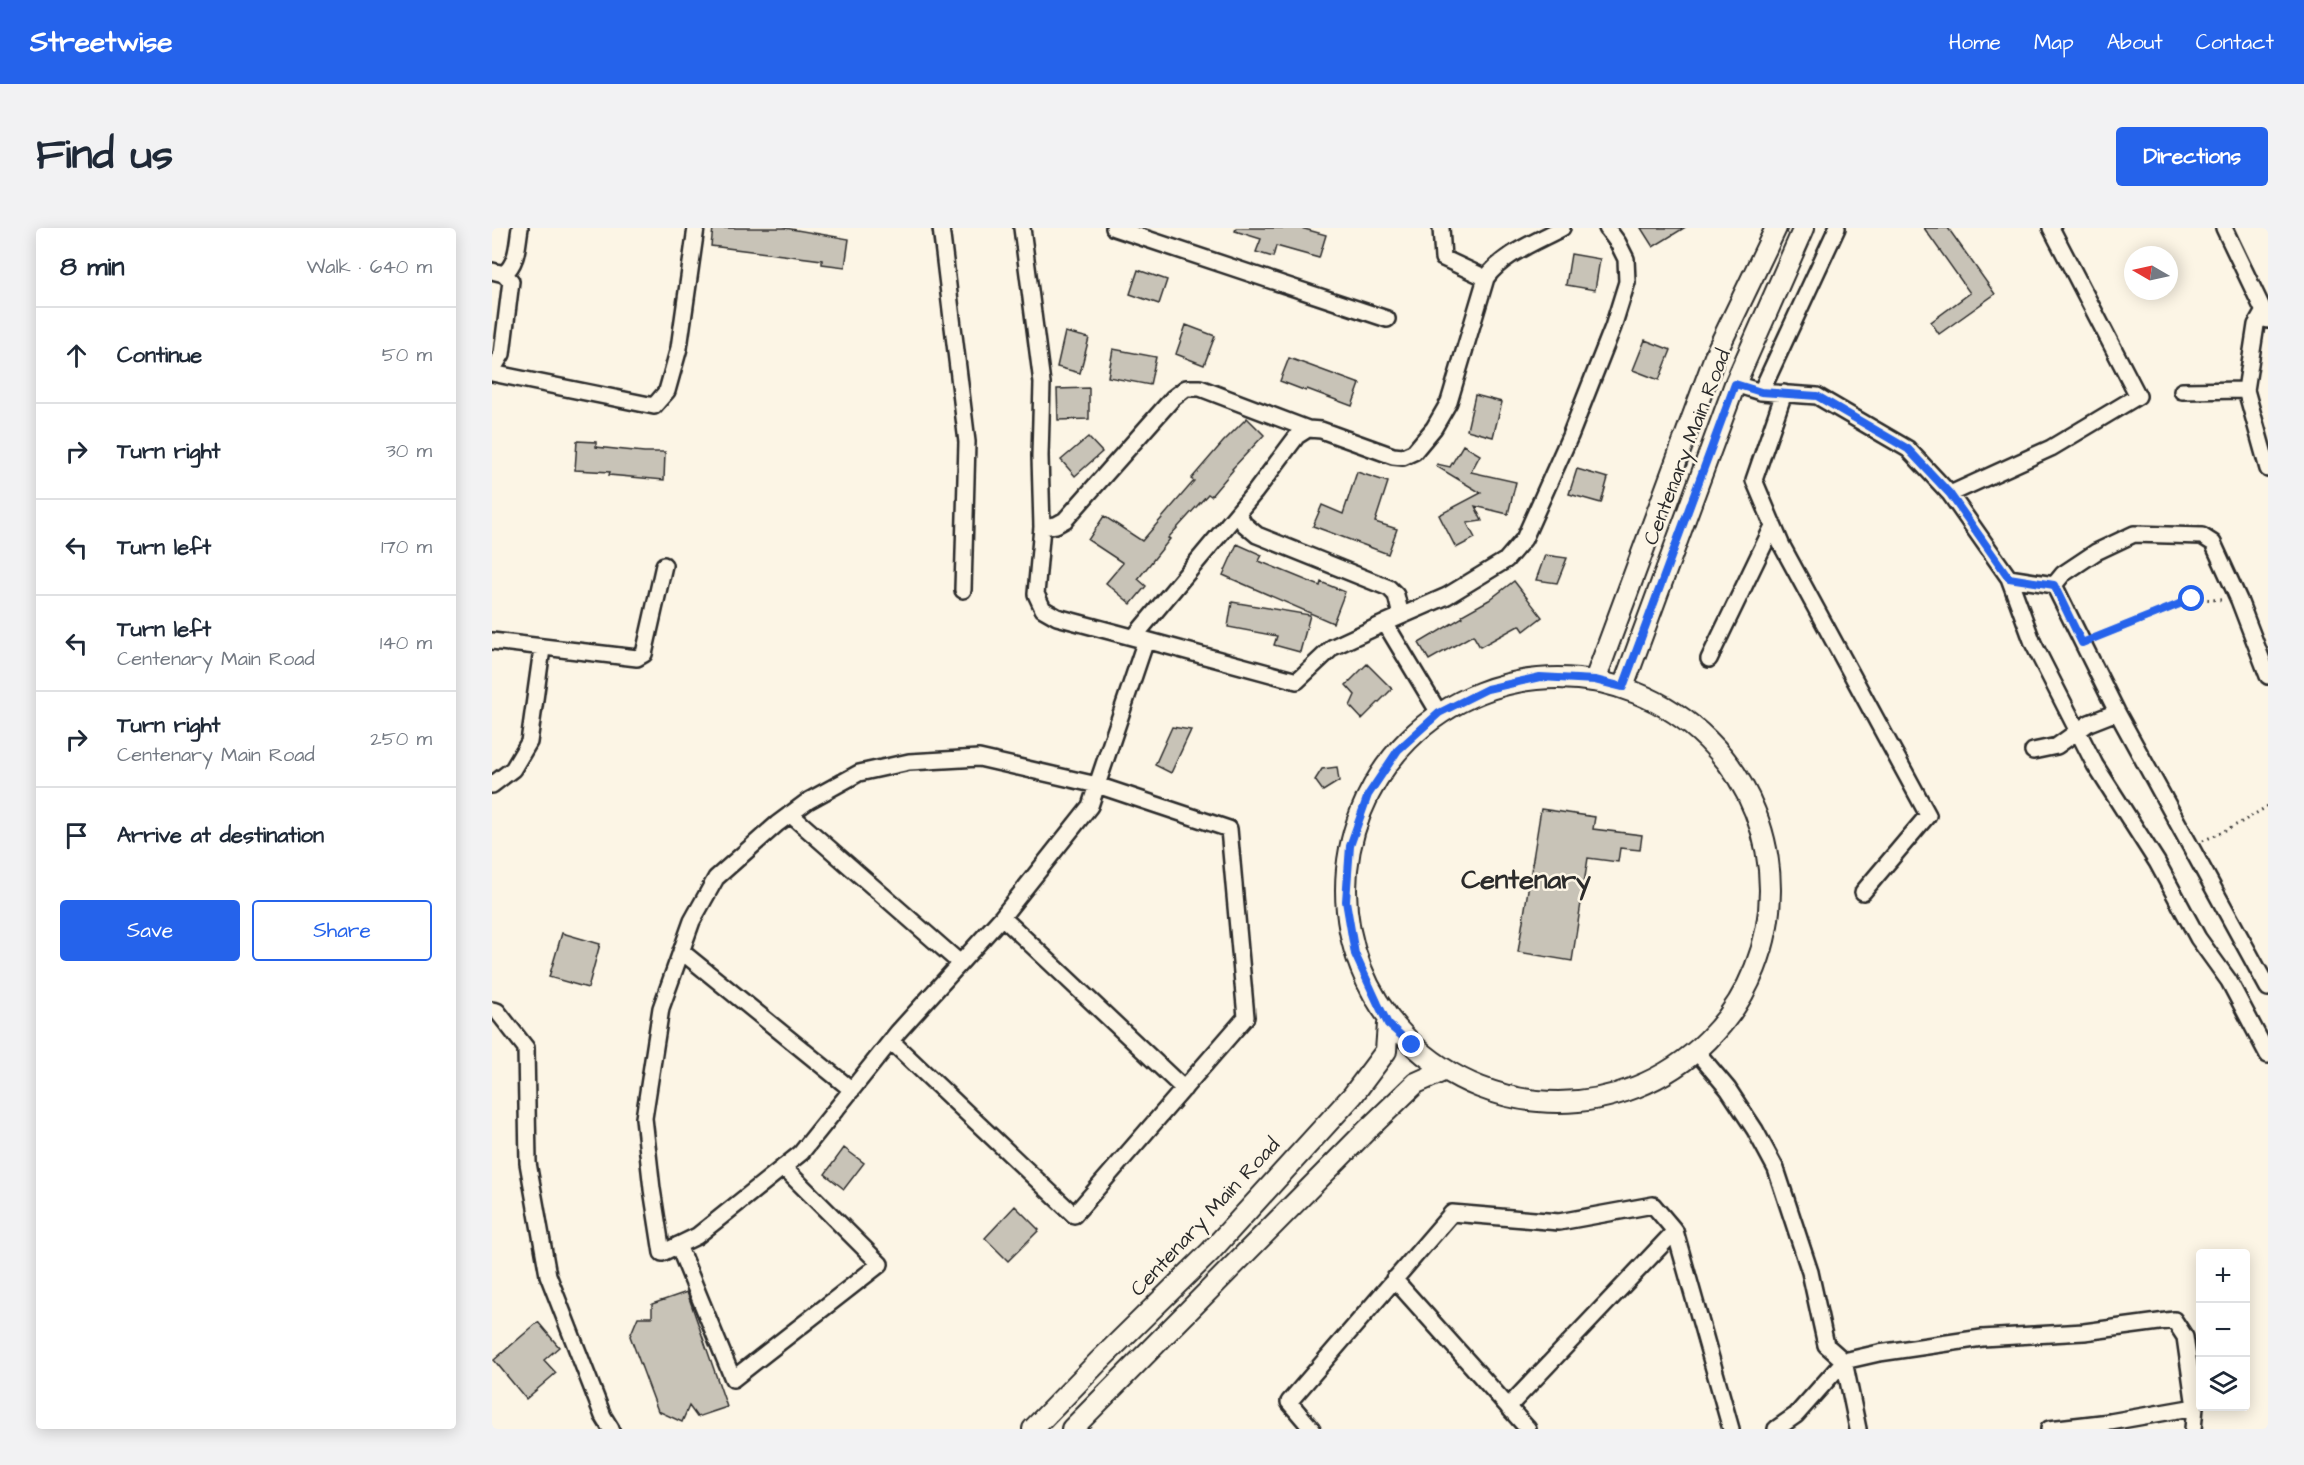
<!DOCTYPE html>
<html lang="en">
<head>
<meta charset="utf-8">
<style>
	body { margin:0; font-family:"Architects Daughter",sans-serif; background:#f2f2f3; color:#1f2937 }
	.controls { position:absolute; right:18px; bottom:18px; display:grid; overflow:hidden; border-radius:6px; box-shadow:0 3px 15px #0003 }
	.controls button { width:54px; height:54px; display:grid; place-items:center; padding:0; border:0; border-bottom:2px solid #e0e1e3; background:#fff; color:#1f2937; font:30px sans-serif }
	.compass { position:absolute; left:1632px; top:18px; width:54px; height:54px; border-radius:50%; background:#fff; box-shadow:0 3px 15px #0003; rotate:279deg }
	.stop { position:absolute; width:18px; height:18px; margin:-14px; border:4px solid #2563eb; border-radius:50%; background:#fff }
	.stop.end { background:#2563eb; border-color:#fff; box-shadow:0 2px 6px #0008 }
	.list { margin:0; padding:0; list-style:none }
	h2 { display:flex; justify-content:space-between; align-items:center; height:78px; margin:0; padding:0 24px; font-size:26px }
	h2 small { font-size:20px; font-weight:400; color:#747a83 }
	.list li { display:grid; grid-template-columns:39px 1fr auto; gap:18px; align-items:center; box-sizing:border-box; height:96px; padding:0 24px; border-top:2px solid #e0e1e3 }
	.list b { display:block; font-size:22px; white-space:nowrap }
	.list p { margin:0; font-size:20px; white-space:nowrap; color:#747a83 }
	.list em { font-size:20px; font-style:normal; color:#747a83 }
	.actions { display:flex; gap:12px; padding:18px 24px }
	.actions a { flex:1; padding:14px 0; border:2px solid #2563eb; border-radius:6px; text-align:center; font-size:21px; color:#2563eb }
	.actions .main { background:#2563eb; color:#fff }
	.icon { flex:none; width:33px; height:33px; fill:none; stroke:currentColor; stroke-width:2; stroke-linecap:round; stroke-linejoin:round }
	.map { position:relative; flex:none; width:1776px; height:1201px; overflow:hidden; border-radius:6px }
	header { display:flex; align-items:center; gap:36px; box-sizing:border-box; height:84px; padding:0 30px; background:#2563eb; color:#fff }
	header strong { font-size:28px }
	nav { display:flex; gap:33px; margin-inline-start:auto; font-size:21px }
	.intro { display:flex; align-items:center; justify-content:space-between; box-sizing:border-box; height:144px; padding:0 36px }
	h1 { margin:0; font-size:42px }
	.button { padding:15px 27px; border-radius:6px; background:#2563eb; color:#fff; font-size:21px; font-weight:700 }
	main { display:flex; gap:36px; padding:0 36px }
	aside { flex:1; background:#fff; border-radius:6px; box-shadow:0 3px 15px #0003 }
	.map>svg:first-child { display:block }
	.building { fill:#c8c3b7; stroke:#2b2b2b; stroke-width:1.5 }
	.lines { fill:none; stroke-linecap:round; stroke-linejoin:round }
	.minor-casing { stroke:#2b2b2b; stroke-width:20 }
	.tertiary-casing { stroke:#2b2b2b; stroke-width:24 }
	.path { stroke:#2b2b2b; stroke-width:3; stroke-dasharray:1.5 4.5; stroke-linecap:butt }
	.minor { stroke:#fcf5e5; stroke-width:15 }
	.tertiary { stroke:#fcf5e5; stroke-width:20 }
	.route { stroke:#2563eb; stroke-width:8 }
	.labels { text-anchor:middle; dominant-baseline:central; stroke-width:5; stroke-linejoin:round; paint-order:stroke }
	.street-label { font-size:21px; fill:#2b2b2b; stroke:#fcf5e5 }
	.district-label { font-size:27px; font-weight:bold; fill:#2b2b2b; stroke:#fcf5e5 }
</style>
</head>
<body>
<header>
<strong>Streetwise</strong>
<nav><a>Home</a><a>Map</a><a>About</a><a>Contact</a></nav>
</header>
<div class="intro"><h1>Find us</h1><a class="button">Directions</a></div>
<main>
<aside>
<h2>8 min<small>Walk · 640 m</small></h2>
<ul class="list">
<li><svg class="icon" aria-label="ahead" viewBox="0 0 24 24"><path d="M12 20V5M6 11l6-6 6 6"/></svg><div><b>Continue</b></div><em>50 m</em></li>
<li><svg class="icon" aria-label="right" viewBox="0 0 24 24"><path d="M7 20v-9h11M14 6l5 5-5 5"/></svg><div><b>Turn right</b></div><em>30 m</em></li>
<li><svg class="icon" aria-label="left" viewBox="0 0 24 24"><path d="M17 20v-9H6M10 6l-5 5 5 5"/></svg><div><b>Turn left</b></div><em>170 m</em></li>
<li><svg class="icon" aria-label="left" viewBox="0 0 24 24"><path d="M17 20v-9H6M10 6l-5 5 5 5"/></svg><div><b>Turn left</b><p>Centenary Main Road</p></div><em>140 m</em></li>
<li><svg class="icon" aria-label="right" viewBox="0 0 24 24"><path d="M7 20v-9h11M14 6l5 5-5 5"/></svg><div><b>Turn right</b><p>Centenary Main Road</p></div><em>250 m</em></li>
<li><svg class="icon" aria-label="arrive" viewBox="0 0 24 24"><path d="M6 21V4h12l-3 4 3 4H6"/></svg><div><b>Arrive at destination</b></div></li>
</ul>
<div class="actions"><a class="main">Save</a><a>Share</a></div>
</aside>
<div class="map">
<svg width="1776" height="1201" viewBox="0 0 1776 1201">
	<rect width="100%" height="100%" fill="#fcf5e5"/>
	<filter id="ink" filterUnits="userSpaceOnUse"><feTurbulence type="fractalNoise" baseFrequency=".0167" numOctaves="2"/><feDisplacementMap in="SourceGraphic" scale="12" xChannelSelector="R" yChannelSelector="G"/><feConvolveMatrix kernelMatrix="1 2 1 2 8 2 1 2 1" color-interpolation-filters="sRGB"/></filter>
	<g filter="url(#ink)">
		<path class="building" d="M221 0H293L357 11 353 39 330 36V32L219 18Z
			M744 0H809L834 7 827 30 784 18 781 29 764 24 769 11 743 3Z
			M1149 0H1192L1161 19Z
			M1432 0H1456L1503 66 1447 106 1439 94 1478 65Z
			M1079 26 1108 31 1103 62 1074 57Z
			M646 42 675 52 667 76 638 66Z
			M694 97 723 108 712 137 684 126Z
			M573 104 597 110 588 145 565 139Z
			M1153 112 1179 122 1167 152 1141 142Z
			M621 121 664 129 658 157 616 149Z
			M797 130 868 156 860 178 815 161 814 163 788 153Z
			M597 160V191L566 192 565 161Z
			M983 167 1010 174 1001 209 975 202Z
			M755 190 772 207 740 241 741 242 719 268 716 266 676 310 678 311 646 351 654 358 639 376 614 355 631 335 596 312 612 288 650 313 702 253 699 251 731 214Z
			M596 209 610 224 583 248 569 232Z
			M85 213 104 214V219L152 224H173L172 252 117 247 118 244 83 242Z
			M971 217 988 227 979 244 1024 254 1016 286 983 278 990 293 975 295 983 310 964 320 947 287 989 265 944 238 945 236 958 239Z
			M1085 241 1116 250 1109 275 1077 266Z
			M865 244 896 254 883 294 905 301 896 326 821 298 830 277 851 286Z
			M745 316 770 327 767 333 828 358 829 354 853 364 841 395 731 347Z
			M1053 327 1075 330 1065 355 1044 352Z
			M1022 353 1050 389 1032 403 1028 397 988 419 981 407 937 432 927 415 971 389 970 387 997 372Z
			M740 374 818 387 808 424 782 417 785 408 736 399Z
			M875 436 900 461 870 491 858 478 863 467 854 457Z
			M680 499 699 502 679 545 663 537Z
			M845 539 847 553 831 563 823 552 830 541Z
			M1049 581 1103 589 1101 601 1150 607 1148 622 1128 620 1126 634 1096 630 1080 733 1026 724Z
			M70 705 108 716 96 760 57 749Z
			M352 920 372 935 352 961 333 946Z
			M523 978 547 1002 516 1033 493 1010Z
			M195 1064 235 1179 205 1189 197 1178 190 1194 166 1183 138 1108 146 1089H160V1076Z
			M46 1094 67 1119 52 1132 64 1145 34 1171 2 1132Z"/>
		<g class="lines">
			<g class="minor-casing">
				<path id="minor" d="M449 0 475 214 471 362
					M530 0 550 155 548 228 550 299 544 366 551 381 565 389 651 412
					M622 0 895 91
					M949 0 951 30 994 50
					M1732 0 1776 92
					M0 43 12 46 19 53 10 126 4 136 0 138
					M12 46C26 34 25 17 28 0
					M0 145 162 178 175 163 187 120 204 0
					M1243 156 1269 164 1325 168 1416 221 1458 266 1559 220 1646 168 1559 0
					M1754 162 1776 241
					M1690 163 1754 162 1764 97 1772 83 1776 85
					M1269 164 1345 0
					M1292 165 1262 252 1289 316 1436 587 1371 664
					M1458 266 1517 350 1562 357
					M746 285 752 296 765 307 897 360 904 367 909 388
					M550 299 564 297 573 292 681 170 694 160H708L816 201
					M1517 350 1541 415 1603 537 1665 634 1706 710 1737 753 1776 827
					M893 395 955 368 1014 332 1032 311 1078 208 1121 99 1135 54 1134 31 1126 15 1115 0
					M642 409 763 264 805 208 816 201 829 202 901 228 911 229 922 224 942 200 957 174 994 50C1011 26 1044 14 1070 0
					M0 413 145 430 152 426 172 337
					M1217 431 1281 298
					M1776 448 1747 372 1721 315 1710 308 1642 306 1604 324 1571 346 1562 357 1625 484 1776 760
					M1541 523 1565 518 1597 495 1625 484
					M0 557 21 541 37 514 50 421
					M298 586 468 735
					M510 689 692 861
					M189 723 360 862
					M0 782 5 783 34 820 36 935 56 1047 111 1188 119 1201
					M399 813 582 987 754 789 737 601 605 557 487 530 417 534 367 545 316 573 285 596 224 650 200 693 169 780 152 890 160 961 170 1025 205 1008 309 925 406 804 510 689 598 578 605 557 654 412 805 453 841 419 893 395 947 485
					M1205 824 1236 861 1263 902 1284 941 1318 1044 1334 1117 1352 1133 1387 1125 1490 1110 1592 1104 1682 1092 1693 1109 1703 1179 1701 1201
					M186 1017 241 1151 388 1036 291 939
					M902 1051 1036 1201
					M1352 1133 1366 1201
					M1016 1179 1183 1003
					M820 1201 797 1174 960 985 1067 994 1161 977 1183 1003 1239 1201
					M1284 1201 1304 1187 1352 1133
					M1557 1201 1618 1194 1703 1179"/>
			</g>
			<g class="tertiary-casing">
				<path id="tertiary" d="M854 662a212 212 0 1 1 424 0a212 212 0 1 1-424 0Z
					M1103 452 1225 123 1284 0
					M1131 459 1243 156 1312 0
					M541 1201 606 1134 718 1024 861 867 894 823 896 796
					M580 1201 874 903 924 855 951 843"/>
			</g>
			<path class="path" d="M1603 410 1700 371 1733 372
				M1711 613 1748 595 1776 578"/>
			<use href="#minor" class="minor"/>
			<use href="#tertiary" class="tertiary"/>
		</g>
	</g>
	<g class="lines" filter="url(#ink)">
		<path class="route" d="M920 817 896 796 886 776 863 726 854 673 858 618 876 567 906 522 947 485 995 461 1048 449 1103 452 1131 459 1243 156 1269 164 1325 168 1416 221 1458 266 1517 350 1562 357 1590 415 1700 371"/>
	</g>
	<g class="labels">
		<g class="street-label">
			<text transform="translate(1195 219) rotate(-69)">Centenary Main Road</text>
			<text transform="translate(713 989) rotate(-47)">Centenary Main Road</text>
		</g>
		<g class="district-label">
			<text x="1034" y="652">Centenary</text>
		</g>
	</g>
</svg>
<div class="controls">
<button>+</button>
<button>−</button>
<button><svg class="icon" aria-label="layers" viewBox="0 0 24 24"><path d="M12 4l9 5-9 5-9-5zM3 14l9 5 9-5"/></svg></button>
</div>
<svg class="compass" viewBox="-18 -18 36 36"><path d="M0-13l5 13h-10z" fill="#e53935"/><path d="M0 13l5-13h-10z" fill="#747a83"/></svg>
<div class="stop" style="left:1700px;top:371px"></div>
<div class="stop end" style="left:920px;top:817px"></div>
</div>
</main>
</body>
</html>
